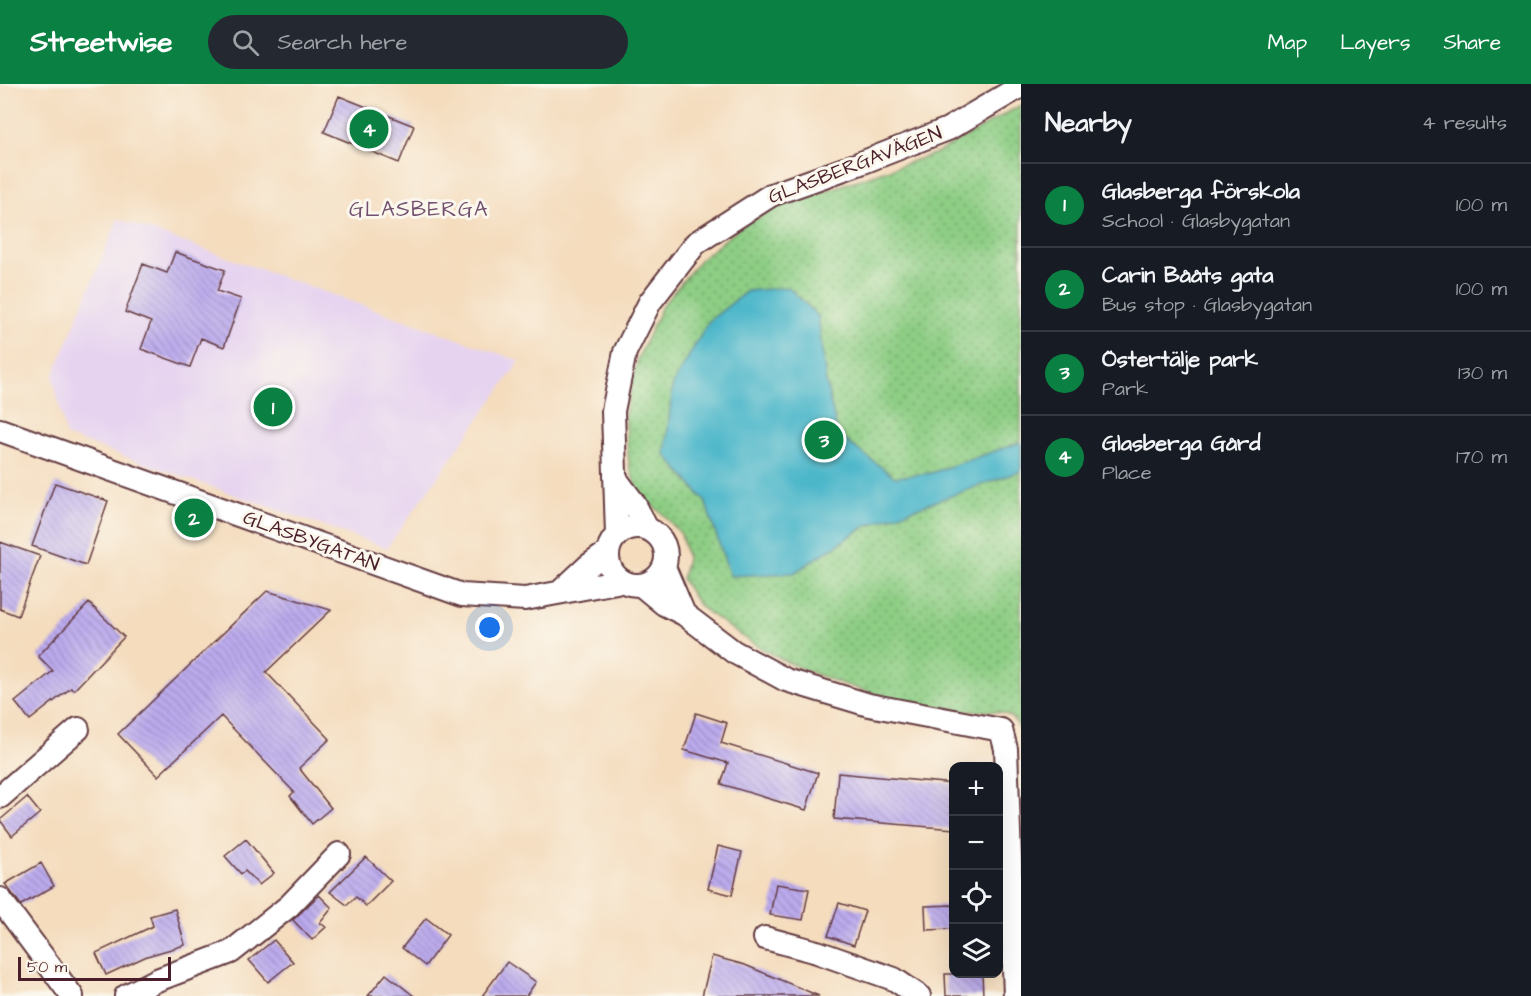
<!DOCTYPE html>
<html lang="en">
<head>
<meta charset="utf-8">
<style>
	body { margin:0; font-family:"Architects Daughter",sans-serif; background:#242831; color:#f1f3f6 }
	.controls { position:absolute; right:18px; bottom:18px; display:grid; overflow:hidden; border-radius:12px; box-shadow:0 6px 24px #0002 }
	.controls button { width:54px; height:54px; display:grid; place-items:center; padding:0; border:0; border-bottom:2px solid #363941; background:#171b24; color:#f1f3f6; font:30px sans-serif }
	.scale { position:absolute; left:18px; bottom:15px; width:153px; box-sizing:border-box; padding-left:6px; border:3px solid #4a1f2b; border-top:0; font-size:16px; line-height:21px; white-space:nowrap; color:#4a1f2b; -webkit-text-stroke:4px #fbf7ec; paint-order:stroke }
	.you { position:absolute; left:490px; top:544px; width:21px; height:21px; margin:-15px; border:4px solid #fff; border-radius:50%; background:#1a73e8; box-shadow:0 0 0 9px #1a73e833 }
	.badge { display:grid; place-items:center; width:39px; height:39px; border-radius:50%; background:#0b8043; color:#fff; font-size:20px; font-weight:700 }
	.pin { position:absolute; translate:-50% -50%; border:3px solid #fff; box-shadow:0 2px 6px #0006 }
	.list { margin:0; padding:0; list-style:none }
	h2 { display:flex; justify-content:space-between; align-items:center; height:78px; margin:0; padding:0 24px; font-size:26px }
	h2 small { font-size:20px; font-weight:400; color:#9ea1a6 }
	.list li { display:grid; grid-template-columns:39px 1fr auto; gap:18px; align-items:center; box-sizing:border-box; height:84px; padding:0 24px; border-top:2px solid #363941 }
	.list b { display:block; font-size:22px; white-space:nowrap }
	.list p { margin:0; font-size:20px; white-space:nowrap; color:#9ea1a6 }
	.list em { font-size:20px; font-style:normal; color:#9ea1a6 }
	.icon { flex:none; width:33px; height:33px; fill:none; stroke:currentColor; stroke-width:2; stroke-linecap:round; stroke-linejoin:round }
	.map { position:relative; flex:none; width:1021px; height:912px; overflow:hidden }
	header { display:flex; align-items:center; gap:36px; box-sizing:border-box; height:84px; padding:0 30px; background:#0b8043; color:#fff }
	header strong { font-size:28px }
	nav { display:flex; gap:33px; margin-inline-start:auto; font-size:21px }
	.search { width:420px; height:54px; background:#242831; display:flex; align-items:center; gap:15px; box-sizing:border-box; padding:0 21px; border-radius:33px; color:#9ea1a6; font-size:22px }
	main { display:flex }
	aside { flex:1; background:#171b24 }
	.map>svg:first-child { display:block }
	.built { fill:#e6d3f0 }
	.park { fill:url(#park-dots); stroke:#6c7658; stroke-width:1.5 }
	.water { fill:#4db7ca; stroke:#4c6b7a; stroke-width:1.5 }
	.building { fill:url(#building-back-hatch) }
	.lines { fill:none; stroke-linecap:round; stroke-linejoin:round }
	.street-casing { stroke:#643b41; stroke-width:26 }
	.street { stroke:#fff; stroke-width:22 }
	.labels { text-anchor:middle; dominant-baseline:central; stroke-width:6; stroke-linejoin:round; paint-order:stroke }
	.street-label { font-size:20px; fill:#4a1f2b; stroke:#fbf7ec }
	.neighbourhood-label { font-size:21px; letter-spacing:1.5px; fill:#72506f; stroke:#fbf7ec }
</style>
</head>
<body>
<header>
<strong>Streetwise</strong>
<div class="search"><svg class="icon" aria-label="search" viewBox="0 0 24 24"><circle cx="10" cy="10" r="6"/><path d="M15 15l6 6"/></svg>Search here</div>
<nav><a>Map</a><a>Layers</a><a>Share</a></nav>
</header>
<main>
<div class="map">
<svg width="1021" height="912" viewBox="0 0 1021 912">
	<defs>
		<pattern id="park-dots" width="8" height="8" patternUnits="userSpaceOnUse" patternTransform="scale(1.5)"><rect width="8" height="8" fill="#8dcd84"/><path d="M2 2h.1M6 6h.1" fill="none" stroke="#75a66c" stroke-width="1.8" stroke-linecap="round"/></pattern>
		<pattern id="building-back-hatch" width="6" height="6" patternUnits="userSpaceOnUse" patternTransform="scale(1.5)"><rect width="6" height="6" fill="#bcabee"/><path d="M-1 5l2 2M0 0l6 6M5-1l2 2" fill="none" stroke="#9b8bc1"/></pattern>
	</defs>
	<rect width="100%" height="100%" fill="#fbf7ec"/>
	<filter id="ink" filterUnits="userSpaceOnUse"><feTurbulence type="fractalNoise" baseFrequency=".0167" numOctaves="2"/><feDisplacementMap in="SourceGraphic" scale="12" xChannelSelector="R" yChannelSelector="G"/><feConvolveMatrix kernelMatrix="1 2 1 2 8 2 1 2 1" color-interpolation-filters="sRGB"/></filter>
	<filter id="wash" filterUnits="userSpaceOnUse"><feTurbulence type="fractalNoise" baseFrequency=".008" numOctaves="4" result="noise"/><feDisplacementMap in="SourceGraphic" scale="24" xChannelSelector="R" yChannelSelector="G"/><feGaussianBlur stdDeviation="1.35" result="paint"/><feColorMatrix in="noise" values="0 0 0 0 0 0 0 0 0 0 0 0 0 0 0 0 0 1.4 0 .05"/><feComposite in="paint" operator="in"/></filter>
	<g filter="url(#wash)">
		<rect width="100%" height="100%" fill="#f4dcbd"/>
		<path class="built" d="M118 135 520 277 387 464 66 352 53 293Z"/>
		<path class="park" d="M1021 21V648C1011 621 991 629 968 627 960 627 952 625 945 624 867 612 785 587 722 538 715 533 706 528 700 522 693 514 688 504 682 495L687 474 681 450 663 430 639 411 629 381 625 330 638 274 662 222 700 176 739 144 778 123 937 69Z"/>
		<path class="water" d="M788 203 818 232 826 298 838 351 895 393 931 389 1021 358V387L866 442 794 489 730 492 705 417 665 370 673 300 709 237 747 207Z"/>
		<g id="blocks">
			<path class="building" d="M339 12 414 42 399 79 324 48Z
				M175 168 225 186 217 207 241 215 224 263 201 254 190 283 141 265 151 238 125 228 143 180 167 189Z
				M55 399 108 417 86 481 32 462Z
				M0 458 40 472 18 532 0 525Z
				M267 507 331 526 266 588 330 655 299 684 331 724 312 740 290 712 294 708 221 632 158 692 118 650Z
				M89 519 124 553 74 606 71 604 30 636 15 618 53 587 38 572Z
				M696 629 727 639 721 659 818 689 806 726 721 700 728 679 684 666Z
				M838 689 954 700V745L834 735Z
				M27 713 40 729 12 752 0 736Z
				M246 755 274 789 259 801 245 787 241 790 225 772Z
				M718 762 742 768 732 811 708 805Z
				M366 773 391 797 366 822 356 813 347 821 330 808Z
				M41 779 54 802 21 821 5 800Z
				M776 800 809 805 803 836 770 831Z
				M319 811 332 824 320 839 326 843 312 856 293 836Z
				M839 819 865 827 854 861 828 852Z
				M954 821V845L926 846 925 822Z
				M175 825 185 861 147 872 106 891 96 869 153 842 150 832Z
				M426 834 448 851 425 882 402 864Z
				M274 856 293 878 268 898 249 876Z
				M712 872 745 881 819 912H702Z
				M507 878 536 898 526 912H482Z
				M386 890 414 912H368Z
				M945 890H982L983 912H946Z"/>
		</g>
	</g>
	<g filter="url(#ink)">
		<use href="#blocks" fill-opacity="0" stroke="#643b41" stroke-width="1.5"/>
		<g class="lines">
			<g class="street-casing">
				<path id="street" d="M0 346 462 511 525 515 622 497
					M616 395 634 419 647 445
					M608 472a29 29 0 1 1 58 0a29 29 0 1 1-58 0Z
					M617 451 613 327 625 268 650 218 696 159 771 111 861 79 948 45 1021 2
					M664 483 684 530
					M641 501 664 520 684 530 734 568 786 596 869 621 1001 646 1006 665 1015 912
					M560 508 588 482 608 468
					M0 713 78 645
					M0 815 72 912
					M765 854 817 868 894 895 919 912
					M126 912 157 896 231 868 289 822 339 770"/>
			</g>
			<use href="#street" class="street"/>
		</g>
	</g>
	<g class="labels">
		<g class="street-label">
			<text transform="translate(855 81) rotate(-21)">GLASBERGAVÄGEN</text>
			<text transform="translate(311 457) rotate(20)">GLASBYGATAN</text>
		</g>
		<g class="neighbourhood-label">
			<text x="419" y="125">GLASBERGA</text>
		</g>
	</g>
</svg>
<div class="controls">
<button>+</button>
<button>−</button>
<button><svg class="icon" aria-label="locate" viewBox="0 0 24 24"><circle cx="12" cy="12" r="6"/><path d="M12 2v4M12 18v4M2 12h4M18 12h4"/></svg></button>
<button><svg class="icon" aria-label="layers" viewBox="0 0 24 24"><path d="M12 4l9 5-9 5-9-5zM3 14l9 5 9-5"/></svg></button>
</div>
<div class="scale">50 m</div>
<div class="you"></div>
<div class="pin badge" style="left:273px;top:323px">1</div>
<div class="pin badge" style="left:194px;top:434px">2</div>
<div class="pin badge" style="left:824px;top:356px">3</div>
<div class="pin badge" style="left:369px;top:45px">4</div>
</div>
<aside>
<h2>Nearby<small>4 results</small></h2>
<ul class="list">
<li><span class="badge">1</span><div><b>Glasberga förskola</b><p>School · Glasbygatan</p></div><em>100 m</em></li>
<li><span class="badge">2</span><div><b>Carin Bååts gata</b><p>Bus stop · Glasbygatan</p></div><em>100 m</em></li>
<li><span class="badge">3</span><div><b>Östertälje park</b><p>Park</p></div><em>130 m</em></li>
<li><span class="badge">4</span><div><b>Glasberga Gård</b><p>Place</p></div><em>170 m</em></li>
</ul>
</aside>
</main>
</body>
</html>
